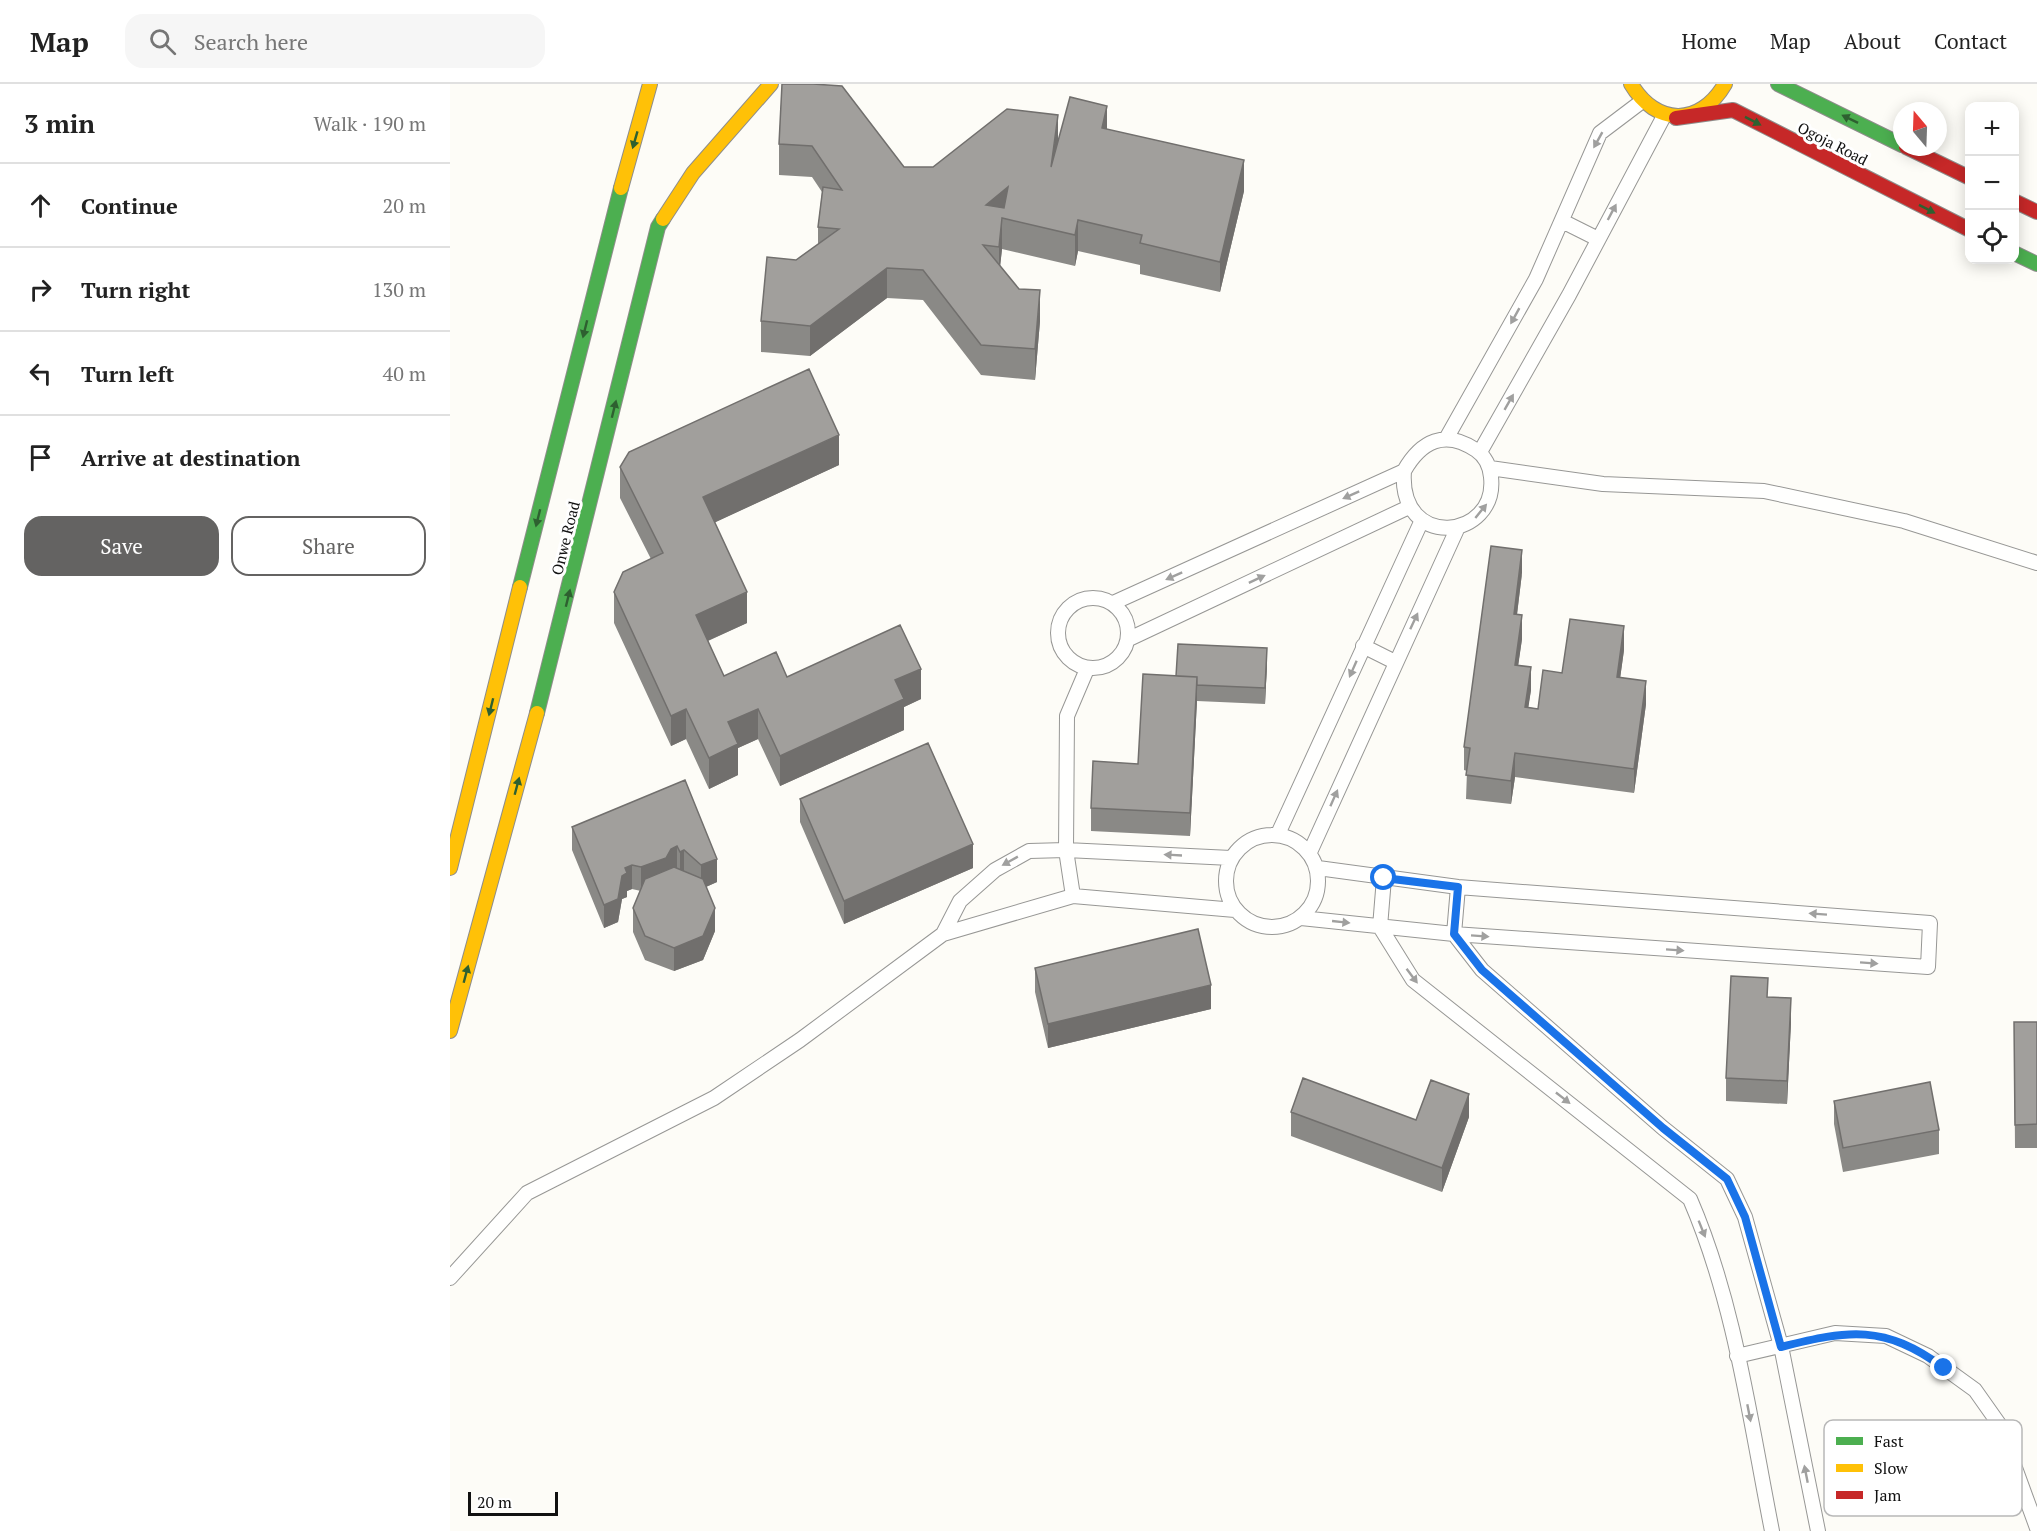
<!DOCTYPE html>
<html lang="en">
<head>
<meta charset="utf-8">
<style>
	body { margin:0; font-family:"PT Serif",serif; background:#f6f6f6; color:#222 }
	.controls { position:absolute; right:18px; top:18px; display:grid; overflow:hidden; border-radius:12px; box-shadow:0 3px 15px #0003 }
	.controls button { width:54px; height:54px; display:grid; place-items:center; padding:0; border:0; border-bottom:2px solid #e0e0e0; background:#fff; color:#222; font:30px sans-serif }
	.compass { position:absolute; left:1443px; top:18px; width:54px; height:54px; border-radius:50%; background:#fff; box-shadow:0 3px 15px #0003; rotate:341deg }
	.scale { position:absolute; left:18px; bottom:15px; width:90px; box-sizing:border-box; padding-left:6px; border:3px solid #111; border-top:0; font-size:16px; line-height:21px; white-space:nowrap; color:#111; -webkit-text-stroke:4px #fff; paint-order:stroke }
	.stop { position:absolute; width:18px; height:18px; margin:-14px; border:4px solid #1a73e8; border-radius:50%; background:#fff }
	.stop.end { background:#1a73e8; border-color:#fff; box-shadow:0 2px 6px #0008 }
	.list { margin:0; padding:0; list-style:none }
	h2 { display:flex; justify-content:space-between; align-items:center; height:78px; margin:0; padding:0 24px; font-size:26px }
	h2 small { font-size:20px; font-weight:400; color:#767676 }
	.list li { display:grid; grid-template-columns:39px 1fr auto; gap:18px; align-items:center; box-sizing:border-box; height:84px; padding:0 24px; border-top:2px solid #e0e0e0 }
	.list b { display:block; font-size:22px; white-space:nowrap }
	.list em { font-size:20px; font-style:normal; color:#767676 }
	.actions { display:flex; gap:12px; padding:18px 24px }
	.actions a { flex:1; padding:14px 0; border:2px solid #646362; border-radius:18px; text-align:center; font-size:21px; color:#646362 }
	.actions .main { background:#646362; color:#fff }
	.icon { flex:none; width:33px; height:33px; fill:none; stroke:currentColor; stroke-width:2; stroke-linecap:round; stroke-linejoin:round }
	.map { position:relative; flex:none; width:1587px; height:1447px; overflow:hidden }
	header { display:flex; align-items:center; gap:36px; box-sizing:border-box; height:84px; padding:0 30px; background:#fff; border-bottom:2px solid #e0e0e0 }
	header strong { font-size:28px }
	nav { display:flex; gap:33px; margin-inline-start:auto; font-size:21px }
	.search { width:420px; height:54px; background:#f6f6f6; display:flex; align-items:center; gap:15px; box-sizing:border-box; padding:0 21px; border-radius:18px; color:#767676; font-size:22px }
	main { display:flex }
	aside { flex:1; background:#fff }
	.map>svg:first-child { display:block }
	.lines { fill:none; stroke-linecap:round; stroke-linejoin:round }
	.lane-casing { stroke:#979795; stroke-width:16 }
	.fast-casing { stroke:#8e8d8b; stroke-width:16 }
	.slow-casing { stroke:#8e8d8b; stroke-width:16 }
	.jam-casing { stroke:#8e8d8b; stroke-width:16 }
	.lane { stroke:#fffffe; stroke-width:14 }
	.fast { stroke:#4caf50; stroke-width:14 }
	.slow { stroke:#ffc107; stroke-width:14 }
	.jam { stroke:#c62828; stroke-width:14 }
	.wall { fill:#8a8986 }
	.shaded-wall { fill:#716f6d }
	.building { fill:#a19f9c; stroke:#716f6d; stroke-width:1.5; fill-rule:evenodd }
	.oneway { fill:#2e6030 }
	.oneway2 { fill:#a0a09f }
	.route { stroke:#1a73e8; stroke-width:8 }
	.labels { text-anchor:middle; dominant-baseline:central; stroke-width:6; stroke-linejoin:round; paint-order:stroke }
	.street-label { font-size:15px; fill:#111; stroke:#fff }
	.key { fill:#fff; stroke:#b8b8b8; stroke-width:1.5 }
	.key-label { font-size:16px; fill:#111 }
</style>
</head>
<body>
<header>
<strong>Map</strong>
<div class="search"><svg class="icon" aria-label="search" viewBox="0 0 24 24"><circle cx="10" cy="10" r="6"/><path d="M15 15l6 6"/></svg>Search here</div>
<nav><a>Home</a><a>Map</a><a>About</a><a>Contact</a></nav>
</header>
<main>
<aside>
<h2>3 min<small>Walk · 190 m</small></h2>
<ul class="list">
<li><svg class="icon" aria-label="ahead" viewBox="0 0 24 24"><path d="M12 20V5M6 11l6-6 6 6"/></svg><div><b>Continue</b></div><em>20 m</em></li>
<li><svg class="icon" aria-label="right" viewBox="0 0 24 24"><path d="M7 20v-9h11M14 6l5 5-5 5"/></svg><div><b>Turn right</b></div><em>130 m</em></li>
<li><svg class="icon" aria-label="left" viewBox="0 0 24 24"><path d="M17 20v-9H6M10 6l-5 5 5 5"/></svg><div><b>Turn left</b></div><em>40 m</em></li>
<li><svg class="icon" aria-label="arrive" viewBox="0 0 24 24"><path d="M6 21V4h12l-3 4 3 4H6"/></svg><div><b>Arrive at destination</b></div></li>
</ul>
<div class="actions"><a class="main">Save</a><a>Share</a></div>
</aside>
<div class="map">
<svg width="1587" height="1447" viewBox="0 0 1587 1447">
	<rect width="100%" height="100%" fill="#fdfcf7"/>
	<g class="lines">
		<g class="lane-casing">
			<path id="lane" d="M1112 137 1148 155
				M996 355 1086 195 1150 49 1191 18
				M1030 368 1119 211 1214 32
				M1040 384 1153 400 1314 407 1454 437 1587 479
				M608 549a35 35 0 1 1 70 0a35 35 0 1 1-70 0Z
				M663 519 954 387C971 357 995 345 1026 366 1035 372 1040 383 1041 393 1048 456 948 467 954 387
				M679 555 959 423
				M913 562 945 578
				M828 750 972 436
				M776 797a46 46 0 1 1 92 0a46 46 0 1 1-92 0Z
				M860 768 1008 443
				M934 794 930 843 963 896 1240 1115C1285 1219 1300 1336 1322 1447
				M1008 803 1004 850 1032 886 1213 1044 1277 1095 1295 1133 1331 1262 1368 1447
				M623 812 616 766 617 632 637 585
				M851 834 1004 850 1478 883 1480 839 1008 803 868 784
				M493 850 510 817 545 786 579 767 616 766 781 774
				M0 1194 77 1109 264 1014 350 956 493 850 623 812 785 826
				M1287 1272 1385 1249 1436 1252 1478 1272 1525 1306 1549 1340 1587 1444"/>
		</g>
		<g class="fast-casing">
			<path id="fast" d="M1328 0 1452 61
				M1564 169 1587 180
				M70 503 171 104
				M87 629 208 143 213 135"/>
		</g>
		<g class="slow-casing">
			<path id="slow" d="M1181 0C1206 42 1250 43 1275 0
				M171 104 200 0
				M213 135 243 89 321 0
				M0 784 70 503
				M0 947 87 629"/>
		</g>
		<g class="jam-casing">
			<path id="jam" d="M1226 34 1283 26 1520 146
				M1456 63 1520 94
				M1564 117 1587 128"/>
		</g>
		<use href="#lane" class="lane"/>
		<use href="#fast" class="fast"/>
		<use href="#slow" class="slow"/>
		<use href="#jam" class="jam"/>
	</g>
	<path class="wall" d="M332 0 454 83H483L608 59 657 45 794 107 770 208 690 190V181L628 167 625 182 552 165 550 182 590 237 585 296 531 291 473 216 437 214 360 272 311 268V237L346 176 368 161V143L372 108 362 93 329 91V60Z
		M389 381 265 438 297 539 258 557 274 592 337 593 471 615 454 623V646L330 702 308 655 288 664V691L259 705 236 655 221 662 164 539V508L201 475 170 414V383Z
		M1072 489 1067 531 1072 555 1068 581 1081 606 1078 623 1088 625 1112 589 1174 566 1170 594 1196 620 1184 709 1065 693 1061 720 1016 715 1017 687 1014 686V663Z
		M817 580 815 620 747 617 740 752 641 747V724L688 680 726 592Z
		M235 696 267 798 256 803 265 847 253 876 224 887 195 876 183 848V824L191 807 182 805 177 807V813L172 815 168 838 154 844 122 766V743Z
		M350 715 523 784 394 840 350 738Z
		M585 884 761 925 598 964 585 908Z
		M1318 913 1341 938 1337 1020 1276 1017V994Z
		M1564 938H1587V1064H1565Z
		M1384 1017 1489 1046V1070L1393 1088 1384 1040Z
		M841 1028 966 1036 1019 1033 992 1108 841 1052Z"/>
	<path class="shaded-wall" d="M657 22V52L652 44Z
		M608 31V62L601 83Z
		M794 76V107L770 208V178Z
		M558 103 552 134V165L549 193V163L536 121Z
		M628 136V167L625 182V151Z
		M437 184V214L360 272V242Z
		M590 206V237L585 296V265Z
		M389 351V381L253 444V413Z
		M1072 466V489L1064 554V530Z
		M297 508V539L246 562V531Z
		M1072 531V555L1065 604V581Z
		M1174 542V566L1167 617V593Z
		M817 564V580L815 620V604Z
		M1081 583V606L1075 646V623Z
		M471 585V615L454 623V646L330 702V672L445 596Z
		M747 593V616L740 752V729Z
		M1196 597V620L1184 709V685Z
		M236 625V655L221 662V632Z
		M308 625V655L288 664V691L259 705V674L278 638Z
		M1065 669V693L1061 720V697Z
		M523 760V784L394 840V817Z
		M227 762V786L191 807V783L221 765Z
		M234 766V789L230 791V768Z
		M267 775V798L251 805V781Z
		M182 781V805L177 807V813L172 815 168 838 154 844V821L172 792 175 784Z
		M265 824V847L253 876 224 887V864Z
		M761 901V925L598 964V940Z
		M1341 914V938L1337 1020V997Z
		M1019 1010V1033L992 1108V1084Z"/>
	<path class="building" d="M332 0H363L392 2 454 83H483L557 25 608 31 601 83 620 13 657 22 652 44 794 76 770 178 690 159 692 151 628 136 625 151 552 134 549 163 533 161 569 205 590 206 585 265 531 261 473 186 437 184 360 242 311 237 317 173 346 176 389 145 368 143 373 103 392 106 362 62 329 60ZM558 103 554 124 536 121Z
		M359 285 389 351 253 413 297 508 246 531 274 592 326 568 337 593 450 541 471 585 445 596 454 615 330 672 308 625 278 638 288 660 259 674 236 625 221 632 164 508 173 488 213 469 170 383 179 368Z
		M1041 462 1072 466 1064 530 1072 531 1065 581 1081 583 1075 623 1088 625 1093 586 1112 589 1120 535 1174 542 1167 593 1196 597 1184 685 1065 669 1061 697 1016 691 1020 664 1014 663Z
		M728 560 817 564 815 604 747 601V593L726 592Z
		M693 590 747 593 740 729 641 724 643 677 688 680Z
		M478 659 523 760 394 817 350 715Z
		M235 696 267 775 251 781 234 766 230 768 227 762 221 765 216 774 191 783 182 781 175 784 177 789 172 792 168 815 154 821 122 743Z
		M224 783 253 795 265 824 253 852 224 864 195 852 183 824 195 795Z
		M748 845 761 901 598 940 585 884Z
		M1281 892 1318 894 1317 913 1341 914 1337 997 1276 994Z
		M1564 938H1587V1040L1565 1041Z
		M853 994 966 1036 981 996 1019 1010 992 1084 841 1028Z
		M1480 998 1489 1046 1393 1064 1384 1017Z"/>
	<defs><path id="oneway-solid" d="M-6-.8H1V-3.2L6.5 0L1 3.2V.8H-6Z" transform="scale(1.5)"/></defs>
	<g class="oneway">
		<use href="#oneway-solid" transform="translate(1400 35) rotate(-154)"/>
		<use href="#oneway-solid" transform="translate(1303 37) rotate(27)"/>
		<use href="#oneway-solid" transform="translate(185 56) rotate(106)"/>
		<use href="#oneway-solid" transform="translate(1477 125) rotate(27)"/>
		<use href="#oneway-solid" transform="translate(135 245) rotate(104)"/>
		<use href="#oneway-solid" transform="translate(164 325) rotate(-76)"/>
		<use href="#oneway-solid" transform="translate(88 434) rotate(104)"/>
		<use href="#oneway-solid" transform="translate(118 514) rotate(-76)"/>
		<use href="#oneway-solid" transform="translate(41 623) rotate(104)"/>
		<use href="#oneway-solid" transform="translate(67 702) rotate(-75)"/>
		<use href="#oneway-solid" transform="translate(16 890) rotate(-75)"/>
	</g>
	<g class="oneway2">
		<use href="#oneway-solid" transform="translate(1148 56) rotate(119)"/>
		<use href="#oneway-solid" transform="translate(1162 128) rotate(-62)"/>
		<use href="#oneway-solid" transform="translate(1065 232) rotate(119)"/>
		<use href="#oneway-solid" transform="translate(1059 318) rotate(-60)"/>
		<use href="#oneway-solid" transform="translate(901 411) rotate(156)"/>
		<use href="#oneway-solid" transform="translate(1031 427) rotate(-51)"/>
		<use href="#oneway-solid" transform="translate(724 492) rotate(156)"/>
		<use href="#oneway-solid" transform="translate(807 495) rotate(-25)"/>
		<use href="#oneway-solid" transform="translate(964 537) rotate(-65)"/>
		<use href="#oneway-solid" transform="translate(903 585) rotate(114)"/>
		<use href="#oneway-solid" transform="translate(884 714) rotate(-66)"/>
		<use href="#oneway-solid" transform="translate(723 771) rotate(-177)"/>
		<use href="#oneway-solid" transform="translate(560 777) rotate(151)"/>
		<use href="#oneway-solid" transform="translate(1368 830) rotate(-176)"/>
		<use href="#oneway-solid" transform="translate(891 838) rotate(6)"/>
		<use href="#oneway-solid" transform="translate(1030 852) rotate(4)"/>
		<use href="#oneway-solid" transform="translate(1225 866) rotate(4)"/>
		<use href="#oneway-solid" transform="translate(1419 879) rotate(4)"/>
		<use href="#oneway-solid" transform="translate(962 892) rotate(53)"/>
		<use href="#oneway-solid" transform="translate(1113 1014) rotate(38)"/>
		<use href="#oneway-solid" transform="translate(1252 1145) rotate(68)"/>
		<use href="#oneway-solid" transform="translate(1299 1329) rotate(79)"/>
		<use href="#oneway-solid" transform="translate(1356 1390) rotate(-101)"/>
	</g>
	<g class="lines">
		<path class="route" d="M934 794 1008 803 1004 850 1032 886 1213 1044 1277 1095 1295 1133 1331 1263C1399 1246 1434 1240 1494 1284"/>
	</g>
	<g class="labels">
		<g class="street-label">
			<text transform="translate(1383 59) rotate(27)">Ogoja Road</text>
			<text transform="translate(115 454) rotate(-76)">Onwe Road</text>
		</g>
	</g>
	<rect x="1374" y="1336" width="198" height="96" rx="9" class="key"/>
	<rect x="1386" y="1353" width="27" height="8" fill="#4caf50"/>
	<rect x="1386" y="1380" width="27" height="8" fill="#ffc107"/>
	<rect x="1386" y="1407" width="27" height="8" fill="#c62828"/>
	<g class="key-label">
		<text x="1424" y="1363">Fast</text>
		<text x="1424" y="1390">Slow</text>
		<text x="1424" y="1417">Jam</text>
	</g>
</svg>
<div class="controls">
<button>+</button>
<button>−</button>
<button><svg class="icon" aria-label="locate" viewBox="0 0 24 24"><circle cx="12" cy="12" r="6"/><path d="M12 2v4M12 18v4M2 12h4M18 12h4"/></svg></button>
</div>
<svg class="compass" viewBox="-18 -18 36 36"><path d="M0-13l5 13h-10z" fill="#e53935"/><path d="M0 13l5-13h-10z" fill="#767676"/></svg>
<div class="scale">20 m</div>
<div class="stop" style="left:934px;top:794px"></div>
<div class="stop end" style="left:1494px;top:1284px"></div>
</div>
</main>
</body>
</html>
